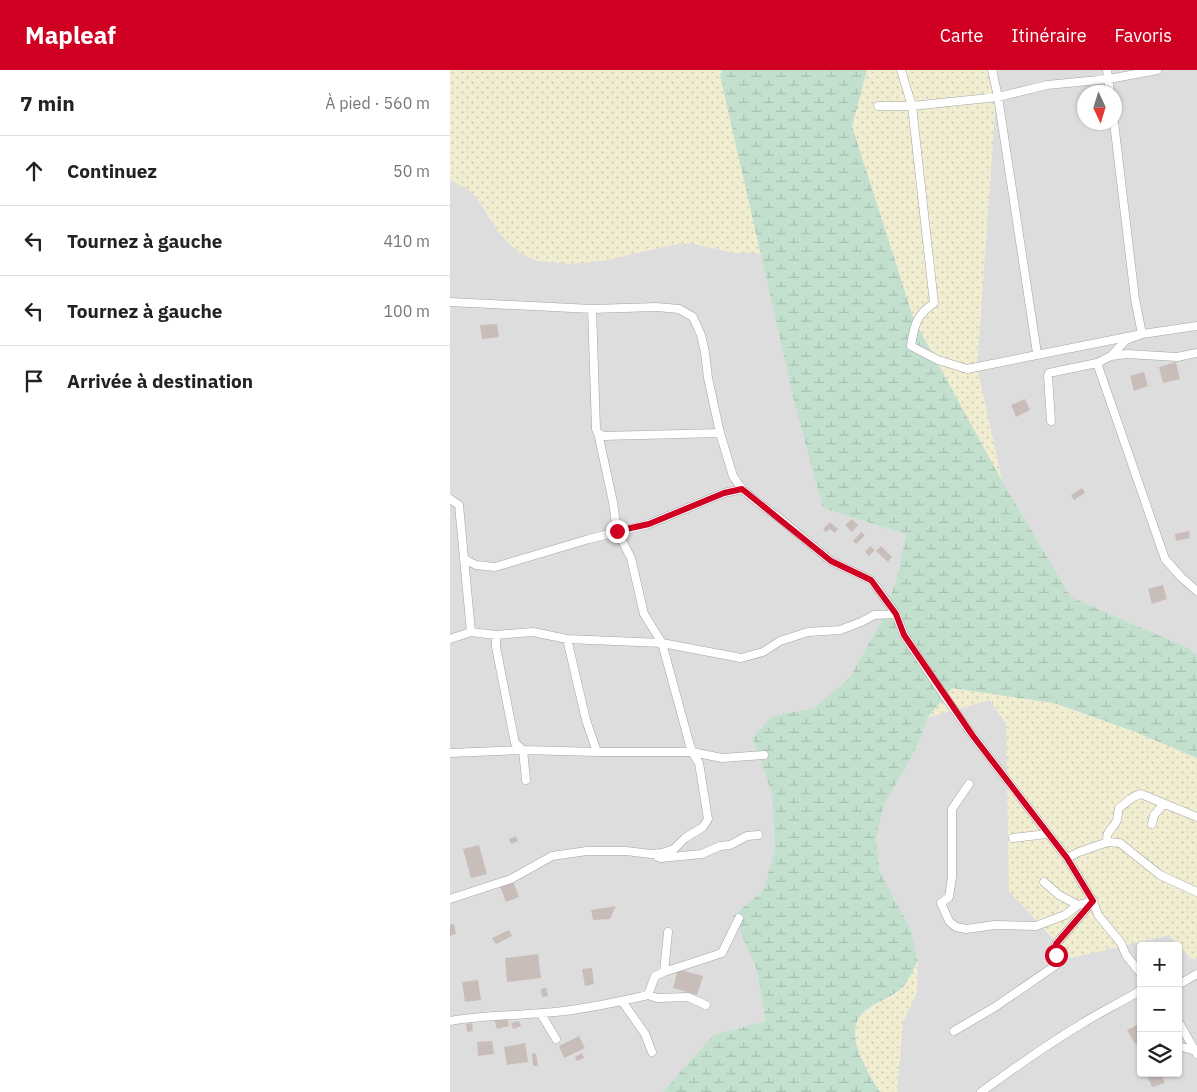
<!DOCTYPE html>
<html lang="fr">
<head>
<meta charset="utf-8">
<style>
	body { margin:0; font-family:"IBM Plex Sans",sans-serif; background:#f6f6f6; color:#222 }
	.controls { position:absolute; right:15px; bottom:15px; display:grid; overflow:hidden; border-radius:5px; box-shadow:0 1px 4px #0004 }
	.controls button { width:45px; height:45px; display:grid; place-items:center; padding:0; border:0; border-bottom:1px solid #e0e0e0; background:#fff; color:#222; font:25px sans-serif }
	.compass { position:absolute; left:627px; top:15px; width:45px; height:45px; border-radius:50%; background:#fff; box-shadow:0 1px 4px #0004; rotate:176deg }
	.stop { position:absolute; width:15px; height:15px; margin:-11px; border:4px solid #d00022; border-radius:50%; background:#fff }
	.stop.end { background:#d00022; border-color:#fff; box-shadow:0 1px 5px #0008 }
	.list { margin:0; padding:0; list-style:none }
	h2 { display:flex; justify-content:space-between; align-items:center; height:65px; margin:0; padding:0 20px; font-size:21px }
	h2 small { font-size:16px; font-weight:400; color:#767676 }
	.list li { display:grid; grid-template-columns:32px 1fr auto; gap:15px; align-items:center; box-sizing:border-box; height:70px; padding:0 20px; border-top:1px solid #e0e0e0 }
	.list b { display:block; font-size:19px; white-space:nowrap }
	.list em { font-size:16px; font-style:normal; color:#767676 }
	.icon { flex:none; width:28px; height:28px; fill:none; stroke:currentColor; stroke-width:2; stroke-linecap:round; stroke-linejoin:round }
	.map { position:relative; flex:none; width:747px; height:1022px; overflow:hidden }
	header { display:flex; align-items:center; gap:30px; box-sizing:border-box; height:70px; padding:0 25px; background:#d00022; color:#fff }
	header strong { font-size:24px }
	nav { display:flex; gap:28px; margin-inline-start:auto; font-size:18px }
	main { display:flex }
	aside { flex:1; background:#fff }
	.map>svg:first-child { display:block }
	.residential { fill:#dedddd; fill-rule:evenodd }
	.farmland { fill:url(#farmland-dots) }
	.wetland { fill:url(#wetland-marsh) }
	.building { fill:#c9bdb9 }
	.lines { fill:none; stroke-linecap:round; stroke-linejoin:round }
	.street-casing { stroke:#a4a4a4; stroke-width:9 }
	.street { stroke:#fff; stroke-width:8 }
	.route { stroke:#d00022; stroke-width:6 }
</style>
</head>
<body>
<header>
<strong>Mapleaf</strong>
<nav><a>Carte</a><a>Itinéraire</a><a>Favoris</a></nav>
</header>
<main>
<aside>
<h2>7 min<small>À pied · 560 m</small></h2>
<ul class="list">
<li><svg class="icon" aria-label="ahead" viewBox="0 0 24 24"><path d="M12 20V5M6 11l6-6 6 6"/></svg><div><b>Continuez</b></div><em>50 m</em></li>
<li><svg class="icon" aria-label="left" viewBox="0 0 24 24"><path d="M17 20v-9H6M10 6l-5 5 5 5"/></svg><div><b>Tournez à gauche</b></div><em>410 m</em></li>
<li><svg class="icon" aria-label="left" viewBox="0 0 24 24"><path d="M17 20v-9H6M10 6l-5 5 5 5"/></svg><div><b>Tournez à gauche</b></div><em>100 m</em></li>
<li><svg class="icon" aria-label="arrive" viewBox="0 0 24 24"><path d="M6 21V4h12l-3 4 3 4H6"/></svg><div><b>Arrivée à destination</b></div></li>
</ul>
</aside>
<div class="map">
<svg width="747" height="1022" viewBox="0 0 747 1022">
	<defs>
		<pattern id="farmland-dots" width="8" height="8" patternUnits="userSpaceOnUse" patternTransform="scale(1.25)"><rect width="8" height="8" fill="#f0edd1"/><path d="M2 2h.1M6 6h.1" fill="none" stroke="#cecbb3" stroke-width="1.8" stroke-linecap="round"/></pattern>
		<pattern id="wetland-marsh" width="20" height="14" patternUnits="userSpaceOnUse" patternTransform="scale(1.25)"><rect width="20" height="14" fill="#c2e0cd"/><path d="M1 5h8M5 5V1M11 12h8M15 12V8" fill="none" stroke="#a6c0b0"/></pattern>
	</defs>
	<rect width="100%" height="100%" fill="#f1ebe6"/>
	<path class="residential" d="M548 0H747V585L738 578 621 527 552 411 527 297ZM634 22H664V52H634Z
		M0 110 18 119 29 131 47 160 122 194 157 190 222 175 239 173 286 183H306L311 185 345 335 456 464 446 512 430 553 400 607 364 638 322 646 302 668 322 723 325 780 313 821 283 846 306 897 316 951 263 965 213 1022H0Z
		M540 630 557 654 559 821 621 888 719 865 741 889 747 888V1022H447L453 952 467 922 468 891 461 860 430 802 426 769 433 737 467 677 478 647ZM691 876H728V1003H691Z"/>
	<path class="farmland" d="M0 0H272L271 6 311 185 306 183H286L239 173 222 175 157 190 122 194 87 191 72 184 58 173 47 160 29 131 18 119 0 110Z
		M417 0H548L527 297 552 411 464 250 402 56Z
		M502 618 604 633 683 661 747 688V888L742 889 719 865 621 888 559 821 556 654 540 630 478 647Z
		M468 891 467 922 453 952 447 1022H430L412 991 404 959 411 945 425 935 440 928 454 916Z"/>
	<path class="wetland" d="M272 0H417L402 56 464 250 552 411 621 527 738 578 747 585V688L683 661 604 633 502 618 478 647 467 677 433 737 426 769 430 802 461 860 468 891C463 899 459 910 453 917 441 929 422 932 411 945 394 966 418 1003 430 1022H213L263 965 316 951 306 897 283 846 313 821 325 780 322 723 302 668 322 646 364 638 400 607 430 553 446 512 456 464 373 438 345 335 270 5Z"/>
	<path class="building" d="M47 254 49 267 32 269 30 255Z
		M726 292 730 309 713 313 709 297Z
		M694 302 698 316 684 321 680 306Z
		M575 329 580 340 566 347 561 335Z
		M632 418 635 423 624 430 621 425Z
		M402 449 408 455 402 462 395 455Z
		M380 452 388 459 385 463 380 459 376 462 373 459Z
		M739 461 740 468 726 471 725 464Z
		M411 462 415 465 406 474 403 471Z
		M420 476 425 480 419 486 415 482Z
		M431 476 442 487 438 492 426 481Z
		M713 515 717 529 702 534 698 519Z
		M66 766 68 771 61 774 59 769Z
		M29 775 37 804 21 808 13 779Z
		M61 806 69 827 56 832 48 811Z
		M166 836 160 849 143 850 141 840Z
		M4 854 6 864 0 866V855Z
		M59 860 62 866 46 874 42 868Z
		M88 884 91 908 57 912 55 888Z
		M142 898 144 914 135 916 132 899Z
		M228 899 253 906 247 925 223 918Z
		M28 910 31 930 15 932 12 912Z
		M96 918 98 926 92 927 91 919Z
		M57 946 59 956 47 959 44 949Z
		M69 951 71 956 63 959 61 953Z
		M22 953 23 961 17 962 16 954Z
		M689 954 691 958V972L686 975 677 960Z
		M129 966 135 978 114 988 109 976Z
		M42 971 44 984 28 986 27 972Z
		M75 973 78 992 57 995 54 977Z
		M86 983 88 996H83L82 984Z
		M132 983 134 988 127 991 125 987Z
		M696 1003H711L715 1013 702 1017Z"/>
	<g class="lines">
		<g class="street-casing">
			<path id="street" d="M451 0 462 36 484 233C466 245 464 256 461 276L488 290 517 299 692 264 747 256
				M542 0 548 27 587 283
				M657 0 660 22
				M428 36H462L548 27 597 15 659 9 707 0
				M0 232 142 239 206 237 229 239 243 247 251 265 255 282 258 308 270 363 283 406 292 419 306 431 328 447 370 482 381 491 421 510 428 519 446 544 454 565 498 631 523 666 617 788 643 831 648 845 671 873 676 885 691 904
				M142 239 146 359 148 363 153 366 270 363
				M661 286 676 270 692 264 685 229 664 52
				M647 293 715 489 731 507 747 521
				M601 351 598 306 599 303 647 293 661 286 677 284 727 287 747 283
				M0 429 9 435 21 562
				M14 489 26 495 45 497 139 469 199 454 274 423 292 419
				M46 565V577L63 663 65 673 73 680 76 710
				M0 569 21 562 46 565 83 562 117 569 212 573 291 588 313 582 330 571 358 562 390 560 411 552 424 545 446 544
				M117 569 136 650 147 682
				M0 683 73 680 147 682H242L272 688 314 685
				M519 714 502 739V807L499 827 491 833 499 851 506 857 516 859 545 855 586 856 615 845 628 835 643 831
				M702 754 704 745 714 734
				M563 768 597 764
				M658 772C654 761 664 759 667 750 668 746 668 741 669 738 677 733 681 726 691 724L747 747
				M208 787 211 788 252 784 270 776 280 775 297 766 308 765
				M617 788 629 782 658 772 670 773 710 805 747 822
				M594 812 609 825 628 835
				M0 829 61 809 102 786 137 781H176L201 784 212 783 224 779 235 768 253 757 258 749 249 693 242 682 239 672 212 573 194 544 181 488 167 461 163 432 148 363
				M214 902 272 883 289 848
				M728 915 747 904
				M198 925 207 928 238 927 256 935
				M172 931 195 964 202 982
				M91 944 106 969
				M0 951C30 945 61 946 92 943 127 941 164 933 198 925L205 906 214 902 218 862
				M728 951 747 984
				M504 961 545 937 606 895V874L643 831
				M728 976 746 981
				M531 1022C564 998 598 974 633 953 652 941 672 932 691 920"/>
		</g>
		<use href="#street" class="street"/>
	</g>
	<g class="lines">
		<path class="route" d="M167 461 199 454 274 423 292 419 381 491 421 510 446 544 454 565 523 666 617 788 643 831 606 874V885"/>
	</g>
</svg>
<div class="controls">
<button>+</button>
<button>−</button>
<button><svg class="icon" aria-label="layers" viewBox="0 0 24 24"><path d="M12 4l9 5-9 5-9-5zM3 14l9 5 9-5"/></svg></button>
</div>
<svg class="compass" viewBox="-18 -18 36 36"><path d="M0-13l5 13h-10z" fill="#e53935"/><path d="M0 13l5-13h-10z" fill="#767676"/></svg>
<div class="stop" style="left:606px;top:885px"></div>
<div class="stop end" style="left:167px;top:461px"></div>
</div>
</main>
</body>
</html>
